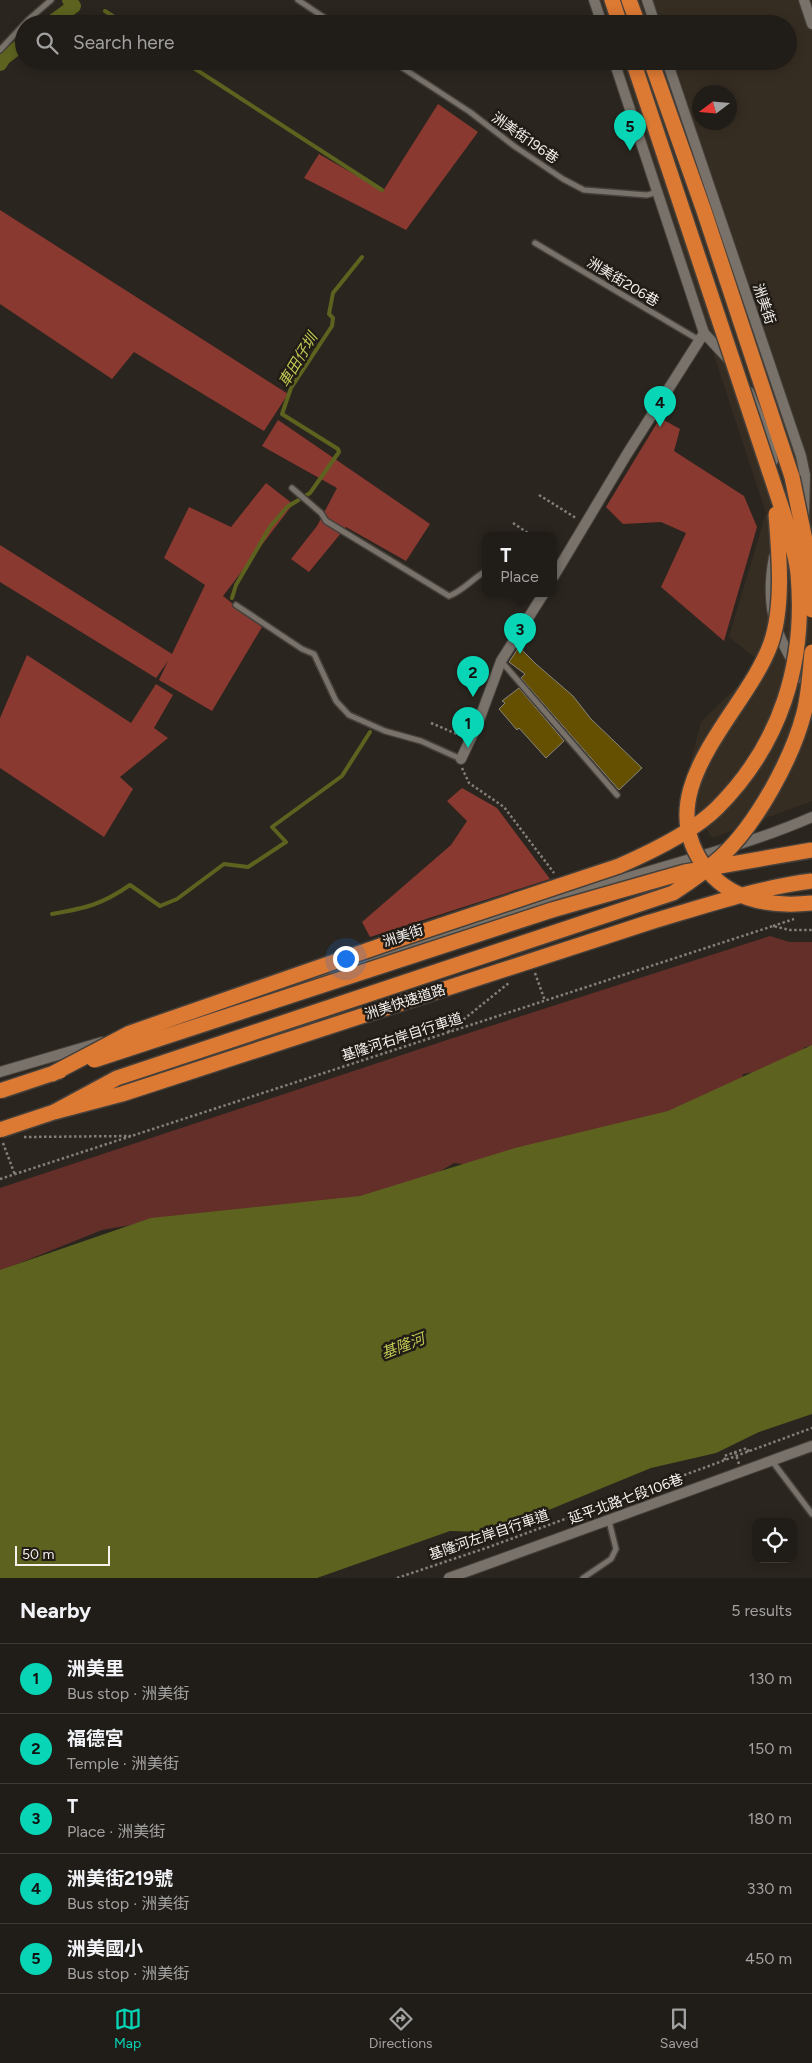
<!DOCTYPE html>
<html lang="en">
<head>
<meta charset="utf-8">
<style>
	body { margin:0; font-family:Figtree,"Noto Sans TC",sans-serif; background:#282520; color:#f1f3f6 }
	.controls { position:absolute; right:15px; bottom:15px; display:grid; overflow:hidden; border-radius:10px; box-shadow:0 2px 12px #0003 }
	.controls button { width:45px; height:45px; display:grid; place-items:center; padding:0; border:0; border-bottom:1px solid #3d3a36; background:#201c17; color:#f1f3f6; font:25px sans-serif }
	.compass { position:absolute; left:692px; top:85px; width:45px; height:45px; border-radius:50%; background:#201c17; box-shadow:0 2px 12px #0003; rotate:254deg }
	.scale { position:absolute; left:15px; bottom:12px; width:95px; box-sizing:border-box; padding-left:5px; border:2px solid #f5f1ed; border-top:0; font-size:14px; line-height:18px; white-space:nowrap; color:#f5f1ed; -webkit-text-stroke:4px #211c16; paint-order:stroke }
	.you { position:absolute; left:345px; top:958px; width:18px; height:18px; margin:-12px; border:4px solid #fff; border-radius:50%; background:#1a73e8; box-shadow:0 0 0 8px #1a73e833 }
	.badge { display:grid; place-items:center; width:32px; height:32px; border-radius:50%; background:#07d5b6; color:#111; font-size:16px; font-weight:700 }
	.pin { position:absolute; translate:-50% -41px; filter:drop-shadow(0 1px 2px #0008) }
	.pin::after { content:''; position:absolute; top:26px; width:18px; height:15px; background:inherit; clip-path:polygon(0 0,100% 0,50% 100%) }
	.popup { position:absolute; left:482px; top:532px; width:75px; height:65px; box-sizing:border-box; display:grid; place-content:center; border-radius:10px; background:#201c17; filter:drop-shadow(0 1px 4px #0005); font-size:16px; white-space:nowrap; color:#a2a1a1 }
	.popup b { font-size:19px; color:#f1f3f6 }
	.popup::after { content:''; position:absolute; left:50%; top:100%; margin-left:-10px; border:10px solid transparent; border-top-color:#201c17 }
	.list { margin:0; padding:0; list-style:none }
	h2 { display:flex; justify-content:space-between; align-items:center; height:65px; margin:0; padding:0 20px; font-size:21px }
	h2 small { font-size:16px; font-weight:400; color:#a2a1a1 }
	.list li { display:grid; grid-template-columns:32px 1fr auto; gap:15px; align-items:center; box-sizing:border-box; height:70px; padding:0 20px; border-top:1px solid #3d3a36 }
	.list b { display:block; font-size:19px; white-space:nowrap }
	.list p { margin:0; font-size:16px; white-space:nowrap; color:#a2a1a1 }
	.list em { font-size:16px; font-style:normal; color:#a2a1a1 }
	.icon { flex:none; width:28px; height:28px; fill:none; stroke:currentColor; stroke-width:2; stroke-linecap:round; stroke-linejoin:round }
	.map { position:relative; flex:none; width:812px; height:1578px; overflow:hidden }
	.search { position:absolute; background:#201c17; box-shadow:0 2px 12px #0003; left:15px; right:15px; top:15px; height:55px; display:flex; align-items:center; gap:12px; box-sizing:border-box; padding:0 18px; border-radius:28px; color:#a2a1a1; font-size:19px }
	.sheet { height:415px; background:#201c17 }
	nav { display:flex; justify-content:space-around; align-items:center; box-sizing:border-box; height:70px; border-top:1px solid #3d3a36; background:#201c17; font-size:14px; color:#a2a1a1 }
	nav a { display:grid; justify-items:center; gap:2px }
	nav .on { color:#07d5b6 }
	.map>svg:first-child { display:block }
	.built { fill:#362d22; fill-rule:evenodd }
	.green { fill:#632f28 }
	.forest { fill:#8a3930 }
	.water { fill:#5d631f }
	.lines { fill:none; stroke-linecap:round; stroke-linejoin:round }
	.stream { stroke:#5d631f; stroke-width:4 }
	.canal { stroke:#5d631f; stroke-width:14 }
	.building { fill:#645000; stroke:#89867d }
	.service-casing { stroke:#45403b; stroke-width:8 }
	.minor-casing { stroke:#45403b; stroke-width:12 }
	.trunk-casing { stroke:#45403b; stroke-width:18 }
	.path { stroke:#847f7a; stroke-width:2.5; stroke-dasharray:2.5 2.5; stroke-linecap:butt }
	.service { stroke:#78726a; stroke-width:5 }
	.minor { stroke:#78726a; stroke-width:10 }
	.trunk { stroke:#dc7933; stroke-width:15 }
	.trunk-bridge-casing { stroke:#45403b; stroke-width:18; stroke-linecap:butt }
	.path-bridge { stroke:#847f7a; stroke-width:2.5; stroke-dasharray:2.5 2.5; stroke-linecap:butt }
	.trunk-bridge { stroke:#dc7933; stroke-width:15 }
	.labels { text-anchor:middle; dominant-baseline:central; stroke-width:5; stroke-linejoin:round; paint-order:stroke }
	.street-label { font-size:14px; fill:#f5f1ed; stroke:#211c16 }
	.water-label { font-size:15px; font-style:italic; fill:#c0ca53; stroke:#211c16 }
</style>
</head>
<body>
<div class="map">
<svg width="812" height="1578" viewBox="0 0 812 1578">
	<rect width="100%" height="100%" fill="#2b251f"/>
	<path class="built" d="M597 0H812V801L712 838 683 791 701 722 762 663 729 637 766 513 617 61H788V24H604ZM700 92H730V122H700Z"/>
	<path class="green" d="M770 936 789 942H812V1046L805 1047C788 1069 768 1070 743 1074L739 1091 477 1166 454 1163 439 1172 383 1195 154 1221 102 1230 0 1271V1188L447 1040Z"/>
	<path class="forest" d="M438 104 478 132 406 230 304 178 319 154 383 191Z
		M0 210 288 394 264 431 134 352 112 379 0 304Z
		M660 418 680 429 674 451 744 496 757 527 724 641 661 587 686 533 661 522 623 524 606 507Z
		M278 420 430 524 406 561 346 527 309 572 291 559 317 526 337 488 262 446Z
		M266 483 293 504 223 596 262 627 212 711 159 680 168 661 156 678 0 582V545L172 654 205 585 164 558 189 507 231 527Z
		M27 655 131 723 156 684 173 695 154 728 168 738 120 777 133 789 104 837 0 768V718Z
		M462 788 497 808 550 879 370 937 362 922 451 845 467 821 447 801Z"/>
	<path class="water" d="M812 1045V1414L759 1432 716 1453 651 1468 534 1516 487 1532 450 1531 317 1578H0V1270L151 1218 360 1196 515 1148 668 1111Z"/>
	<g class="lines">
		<path class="stream" d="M105 11 125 24
			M183 61 382 190
			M232 598 236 585 270 527 287 507 310 493 339 452 338 449 282 414 291 388 332 326 333 318 329 314 333 293 362 257
			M52 914C86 908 101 905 130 885L160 906 177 899 224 864 248 867 286 842 272 827 342 776 370 732"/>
		<path class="canal" d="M49 24 74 6 69 0
			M0 64 4 58 24 43"/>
	</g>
	<path class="building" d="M519 647 536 664 573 696 591 719 642 768 619 790 521 678 525 674 509 662Z
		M519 688 564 741 546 758 519 728 517 730 499 709 505 703 502 701Z"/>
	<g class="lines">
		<g class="service-casing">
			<path id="service" d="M298 0 334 24
				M0 50 28 20 51 0
				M392 61 470 112 514 146 563 179 584 190 647 195 658 192
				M535 243 699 340
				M292 488 321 513 326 521 449 596C463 591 473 578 486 571
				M236 605 302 649 314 654 336 701 349 715 385 731 421 741 461 759
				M501 661 617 795
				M772 1461 812 1514
				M583 1578 611 1559 616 1549 609 1521"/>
		</g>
		<g class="minor-casing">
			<path id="minor" d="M594 0 602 24
				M647 0 655 24
				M804 0 812 24
				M614 61 704 333 730 361
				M667 61 801 456 805 475 804 515
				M749 392 768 440 773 461
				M774 557C763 614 779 641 809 688
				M554 576 627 454 704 333
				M461 759 478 723 501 661 544 593
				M274 990C385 957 496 919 607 884 675 862 746 846 812 817
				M0 1072 102 1042
				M449 1578 812 1446"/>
		</g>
		<g class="trunk-casing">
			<path id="trunk" d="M612 0 620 24
				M629 0 638 24
				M651 61 704 211 792 477"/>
		</g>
		<path class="path" d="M539 495 576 518
			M513 523 531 535
			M431 723 459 735
			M462 768 469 783 504 807 554 873
			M773 926 794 919
			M535 973 545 1001
			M448 1032 510 982
			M24 1137 131 1136
			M3 1143 15 1175
			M0 1179 773 926 790 930H812
			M725 1460 724 1456 747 1448 749 1452
			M397 1578 489 1547 812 1428"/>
		<use href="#service" class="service"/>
		<use href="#minor" class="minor"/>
		<use href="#trunk" class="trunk"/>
		<g class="trunk-bridge-casing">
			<path id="trunk-bridge" d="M792 477 810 564 812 610
				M776 514C779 553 784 605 771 643 746 714 643 791 708 871 734 902 773 907 812 903
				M94 1060 552 910 685 872 812 850
				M52 1074 130 1033 400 939 619 866C651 852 693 832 717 808 781 744 806 663 798 574 796 554 789 534 784 515L633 61
				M0 1091 60 1071
				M54 1112 117 1078 673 893C690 882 707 870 722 856 757 823 792 759 804 713 809 693 810 672 812 652
				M0 1130 54 1112 122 1094 647 923C701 907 756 888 812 881"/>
		</g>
		<path class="path-bridge" d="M735 1452 739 1464"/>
		<use href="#trunk-bridge" class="trunk-bridge"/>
	</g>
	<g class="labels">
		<g class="street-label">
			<text transform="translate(525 138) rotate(35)">洲美街196巷</text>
			<text transform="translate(623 282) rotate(31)">洲美街206巷</text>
			<text transform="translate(764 304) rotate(71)">洲美街</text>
			<text transform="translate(403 936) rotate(-18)">洲美街</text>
			<text transform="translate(405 1002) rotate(-18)">洲美快速道路</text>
			<text transform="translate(402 1037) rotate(-18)">基隆河右岸自行車道</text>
			<text transform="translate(626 1499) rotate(-20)">延平北路七段106巷</text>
			<text transform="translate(489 1535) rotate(-19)">基隆河左岸自行車道</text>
		</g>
		<g class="water-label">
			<text transform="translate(298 360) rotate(-59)">車田仔圳</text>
			<text transform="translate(403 1346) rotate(-21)">基隆河</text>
		</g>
	</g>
</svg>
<div class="controls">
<button><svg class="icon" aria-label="locate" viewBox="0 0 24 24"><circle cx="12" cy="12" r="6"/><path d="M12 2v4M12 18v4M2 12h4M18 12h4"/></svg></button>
</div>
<svg class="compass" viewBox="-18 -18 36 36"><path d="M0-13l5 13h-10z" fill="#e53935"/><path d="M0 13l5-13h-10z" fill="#a2a1a1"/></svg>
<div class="scale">50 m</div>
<div class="you"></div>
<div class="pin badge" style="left:468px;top:748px">1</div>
<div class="pin badge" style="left:473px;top:697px">2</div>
<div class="pin badge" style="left:520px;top:654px">3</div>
<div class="popup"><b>T</b>Place</div>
<div class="pin badge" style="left:660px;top:427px">4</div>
<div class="pin badge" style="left:630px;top:151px">5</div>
<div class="search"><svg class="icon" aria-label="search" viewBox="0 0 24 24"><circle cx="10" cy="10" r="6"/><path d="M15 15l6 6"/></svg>Search here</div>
</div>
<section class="sheet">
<h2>Nearby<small>5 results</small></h2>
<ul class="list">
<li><span class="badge">1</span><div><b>洲美里</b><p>Bus stop · 洲美街</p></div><em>130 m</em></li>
<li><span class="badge">2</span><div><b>福德宮</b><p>Temple · 洲美街</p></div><em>150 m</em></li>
<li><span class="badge">3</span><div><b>T</b><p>Place · 洲美街</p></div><em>180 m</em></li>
<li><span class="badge">4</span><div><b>洲美街219號</b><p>Bus stop · 洲美街</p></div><em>330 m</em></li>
<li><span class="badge">5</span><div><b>洲美國小</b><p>Bus stop · 洲美街</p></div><em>450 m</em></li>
</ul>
</section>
<nav>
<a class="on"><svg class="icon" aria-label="map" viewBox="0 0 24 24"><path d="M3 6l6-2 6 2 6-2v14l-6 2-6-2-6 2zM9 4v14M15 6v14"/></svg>Map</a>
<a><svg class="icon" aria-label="directions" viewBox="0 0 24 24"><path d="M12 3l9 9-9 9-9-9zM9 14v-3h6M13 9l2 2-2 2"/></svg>Directions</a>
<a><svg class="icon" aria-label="saved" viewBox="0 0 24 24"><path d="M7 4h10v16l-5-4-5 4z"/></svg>Saved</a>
</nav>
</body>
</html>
